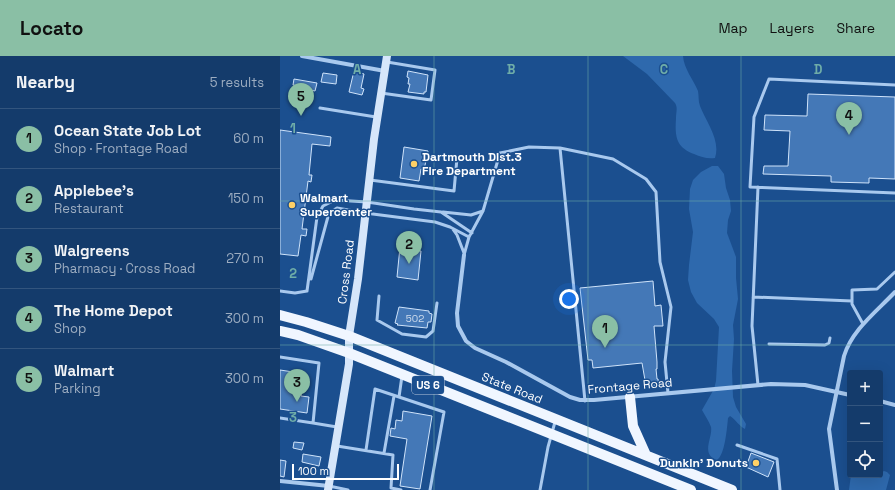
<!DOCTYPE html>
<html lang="en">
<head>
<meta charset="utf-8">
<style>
	body { margin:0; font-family:"Space Grotesk",sans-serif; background:#1d4271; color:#f1f3f6 }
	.controls { position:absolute; right:12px; bottom:12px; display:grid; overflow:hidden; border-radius:4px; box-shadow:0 4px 16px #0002 }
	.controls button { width:36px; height:36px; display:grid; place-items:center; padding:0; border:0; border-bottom:1px solid #33557e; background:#143b6b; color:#f1f3f6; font:20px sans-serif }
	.scale { position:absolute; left:12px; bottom:10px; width:107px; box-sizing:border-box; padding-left:4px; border:2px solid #fff; border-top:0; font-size:11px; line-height:14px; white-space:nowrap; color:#fff; -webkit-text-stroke:3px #1b4f8f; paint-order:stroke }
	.you { position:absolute; left:289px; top:243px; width:14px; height:14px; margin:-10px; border:3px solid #fff; border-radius:50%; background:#1a73e8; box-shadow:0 0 0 6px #1a73e833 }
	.badge { display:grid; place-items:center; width:26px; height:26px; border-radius:50%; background:#8abfa5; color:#111; font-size:13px; font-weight:700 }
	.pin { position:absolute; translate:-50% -33px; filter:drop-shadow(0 1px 2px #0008) }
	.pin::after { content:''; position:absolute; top:21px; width:14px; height:12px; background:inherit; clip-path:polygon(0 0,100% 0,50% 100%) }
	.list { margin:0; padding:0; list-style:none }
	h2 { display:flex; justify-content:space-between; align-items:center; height:52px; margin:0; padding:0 16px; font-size:17px }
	h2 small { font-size:13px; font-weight:400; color:#9dadc1 }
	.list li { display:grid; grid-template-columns:26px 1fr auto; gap:12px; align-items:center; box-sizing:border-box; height:60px; padding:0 16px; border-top:1px solid #33557e }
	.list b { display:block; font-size:15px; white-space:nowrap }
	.list p { margin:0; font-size:13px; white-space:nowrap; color:#9dadc1 }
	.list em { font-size:13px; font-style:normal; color:#9dadc1 }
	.icon { flex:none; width:22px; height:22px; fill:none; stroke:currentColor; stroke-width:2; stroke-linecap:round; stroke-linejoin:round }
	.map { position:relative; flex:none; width:615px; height:434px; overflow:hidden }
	header { display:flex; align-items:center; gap:24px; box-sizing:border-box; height:56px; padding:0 20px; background:#8abfa5; color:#111 }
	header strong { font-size:19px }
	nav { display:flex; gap:22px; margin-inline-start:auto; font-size:14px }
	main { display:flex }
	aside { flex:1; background:#143b6b }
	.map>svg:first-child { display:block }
	.green { fill:#2e69ad }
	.building { fill:#4478b7; stroke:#cfe3fa }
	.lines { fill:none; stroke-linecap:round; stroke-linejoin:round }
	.lane { stroke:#a9c9ee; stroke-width:3 }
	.street { stroke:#a9c9ee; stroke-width:4 }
	.secondary { stroke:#d6e6fa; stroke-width:8 }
	.primary { stroke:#f0f6ff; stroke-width:10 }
	.grid { fill:none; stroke:#6fada8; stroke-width:1; stroke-opacity:0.55 }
	.poi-dot { fill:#ffd166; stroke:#1b4f8f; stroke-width:1.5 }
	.labels { text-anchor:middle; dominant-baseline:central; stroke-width:3; stroke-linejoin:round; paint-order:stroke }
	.number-label { font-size:10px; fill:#d0dded }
	.shield { fill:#1b4f8f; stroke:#bbcadd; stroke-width:1 }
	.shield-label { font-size:11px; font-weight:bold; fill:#fff }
	.poi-label { font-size:12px; font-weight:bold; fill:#fff; stroke:#1b4f8f; text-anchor:start }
	.street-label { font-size:12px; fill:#fff; stroke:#1b4f8f }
	.grid-label { font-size:13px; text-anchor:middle; font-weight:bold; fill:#6fada8; stroke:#1b4f8f; stroke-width:3; stroke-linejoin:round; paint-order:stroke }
</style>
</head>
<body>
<header>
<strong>Locato</strong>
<nav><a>Map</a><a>Layers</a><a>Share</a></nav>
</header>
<main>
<aside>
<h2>Nearby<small>5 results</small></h2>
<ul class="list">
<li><span class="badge">1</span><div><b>Ocean State Job Lot</b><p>Shop · Frontage Road</p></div><em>60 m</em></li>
<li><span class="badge">2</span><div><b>Applebee's</b><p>Restaurant</p></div><em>150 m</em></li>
<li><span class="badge">3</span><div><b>Walgreens</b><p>Pharmacy · Cross Road</p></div><em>270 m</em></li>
<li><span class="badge">4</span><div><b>The Home Depot</b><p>Shop</p></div><em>300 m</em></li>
<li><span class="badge">5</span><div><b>Walmart</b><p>Parking</p></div><em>300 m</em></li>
</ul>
</aside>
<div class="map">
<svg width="615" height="434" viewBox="0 0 615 434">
	<rect width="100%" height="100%" fill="#1b4f8f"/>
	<path class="green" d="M343 0H403C404 13 413 23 418 35 419 40 418 45 420 50 426 66 441 84 435 102 427 103 421 101 414 98 395 91 395 79 396 62 396 56 398 52 395 47L367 18Z
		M432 110H438L444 118 446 132 450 144 451 155 448 164 447 177 456 201V222L458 243 453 269 454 283 452 315 453 341 456 351 466 368 465 373C459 370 456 364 450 360L448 362C447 372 445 399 437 404 420 398 433 382 431 371 429 365 425 360 422 354L434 333 436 325 439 271 434 263 417 247 411 236 408 224 409 209 413 176 409 153 410 133 413 124 421 116Z
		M604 415 607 416 610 419 606 434H569L571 419H600V417Z"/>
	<path class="building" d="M74 15 84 18 81 32 84 33 82 39 69 36Z
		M128 15 148 19 146 36H144V38L128 36 130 28H128L129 22 127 21Z
		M43 17 57 19 56 28 41 26Z
		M14 23 37 27 35 35 26 33V31L13 29Z
		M528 38 615 41V123L589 122V127L551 126V120L483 118 484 110H508L510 75 484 74 485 59 527 60Z
		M0 74 51 81 50 90 32 88 29 119H32L31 126 28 125 22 173H27L26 180 21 179 18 200 0 198Z
		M124 91 148 95 144 114 141 113 139 125 120 122Z
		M120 191 133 193V194L141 195 138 224 117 221Z
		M373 225 375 250 381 249 383 270H374L377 306V313H376L377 323H378L379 329 366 330 362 307 313 312 312 304H308L300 232Z
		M119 251 149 255V257L152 258 151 266H148L147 272 117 269 118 268 115 267Z
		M0 314 20 317 24 322 21 340 29 341 27 357 0 353Z
		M123 355 152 360 140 433 120 430 127 383 110 380 111 372 115 373 116 364 122 365Z
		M14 386 24 387 22 394 13 392Z
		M471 397 494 406 488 421 466 411Z
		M23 398 41 401 39 410 22 406Z
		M0 404 6 405 4 421 0 420Z"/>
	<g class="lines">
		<path class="lane" d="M615 29 489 23 474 61 470 131 615 137
			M101 37 151 44 155 14 107 6
			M40 52 96 61
			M280 92 305 345
			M90 124 174 135 177 102
			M478 131 472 270 478 329
			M163 156 191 159 203 155
			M172 172 177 179 184 197
			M184 199 189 181 203 155 220 97 249 91 280 92 333 103 366 123 376 136 380 206 391 251 385 306 388 337
			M31 223 49 157 57 152 85 157 155 166 170 171 189 181
			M0 235 15 237 27 235
			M27 235 37 161 43 150 55 144 87 146 134 153 161 156 192 177
			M99 240 97 264 122 278 146 281 153 275 157 247
			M473 241 572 245
			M583 268 572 248V234L597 233 615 216
			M489 288 545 289 549 287 550 282
			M0 301 39 307 33 367 57 371
			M122 320 119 341 164 356 150 434
			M0 362 33 367
			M457 389 497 403 500 434
			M57 390 113 399 111 432 121 434
			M86 394 95 333 119 341
			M104 397 114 340
			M49 430 68 434
			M260 434 268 391 275 366"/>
		<path class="street" d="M22 0 105 15
			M184 199 177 257 178 270 186 285 195 292 226 306 290 341 300 344H314L491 328 525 329 570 339
			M600 345 615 349
			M0 425 49 430
			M557 434 549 373 564 300C572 274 596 256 615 236"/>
		<path class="secondary" d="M48 434 69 308V280L78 223 94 83 107 0"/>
		<path class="primary" d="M0 259 26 266 69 280 452 434
			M0 275 18 279 69 297 411 434
			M350 341 353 370 366 399"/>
	</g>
	<path class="grid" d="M154 0V434M308 0V434M461 0V434M0 145H615M0 289H615"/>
	<g class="poi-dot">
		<circle cx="134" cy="108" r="4"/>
		<circle cx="12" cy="149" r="4"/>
		<circle cx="476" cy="407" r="4"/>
	</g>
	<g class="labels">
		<g class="number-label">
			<text x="135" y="262">502</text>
		</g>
		<rect class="shield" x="132" y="320" width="32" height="18" rx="3"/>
		<g class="shield-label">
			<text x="148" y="329">US 6</text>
		</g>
		<g class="poi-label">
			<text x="142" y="101">Dartmouth Dist.3<tspan x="142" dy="14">Fire Department</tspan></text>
			<text x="20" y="142">Walmart<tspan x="20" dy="14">Supercenter</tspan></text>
			<text x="468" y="407" text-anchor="end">Dunkin' Donuts</text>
		</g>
		<g class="street-label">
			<text transform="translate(66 216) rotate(-83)">Cross Road</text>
			<text transform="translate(350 330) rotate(-5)">Frontage Road</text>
			<text transform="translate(232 332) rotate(22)">State Road</text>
		</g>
	</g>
	<g class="grid-label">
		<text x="77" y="18">A</text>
		<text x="231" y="18">B</text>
		<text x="384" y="18">C</text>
		<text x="538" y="18">D</text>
		<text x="13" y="77">1</text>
		<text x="13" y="222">2</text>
		<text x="13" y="366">3</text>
	</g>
</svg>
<div class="controls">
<button>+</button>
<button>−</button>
<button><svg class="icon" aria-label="locate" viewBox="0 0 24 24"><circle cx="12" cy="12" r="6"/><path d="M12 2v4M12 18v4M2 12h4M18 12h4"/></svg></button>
</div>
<div class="scale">100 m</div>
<div class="you"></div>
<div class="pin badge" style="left:325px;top:292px">1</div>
<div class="pin badge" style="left:129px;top:208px">2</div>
<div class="pin badge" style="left:17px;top:346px">3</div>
<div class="pin badge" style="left:569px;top:79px">4</div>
<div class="pin badge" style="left:21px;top:60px">5</div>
</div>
</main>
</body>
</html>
